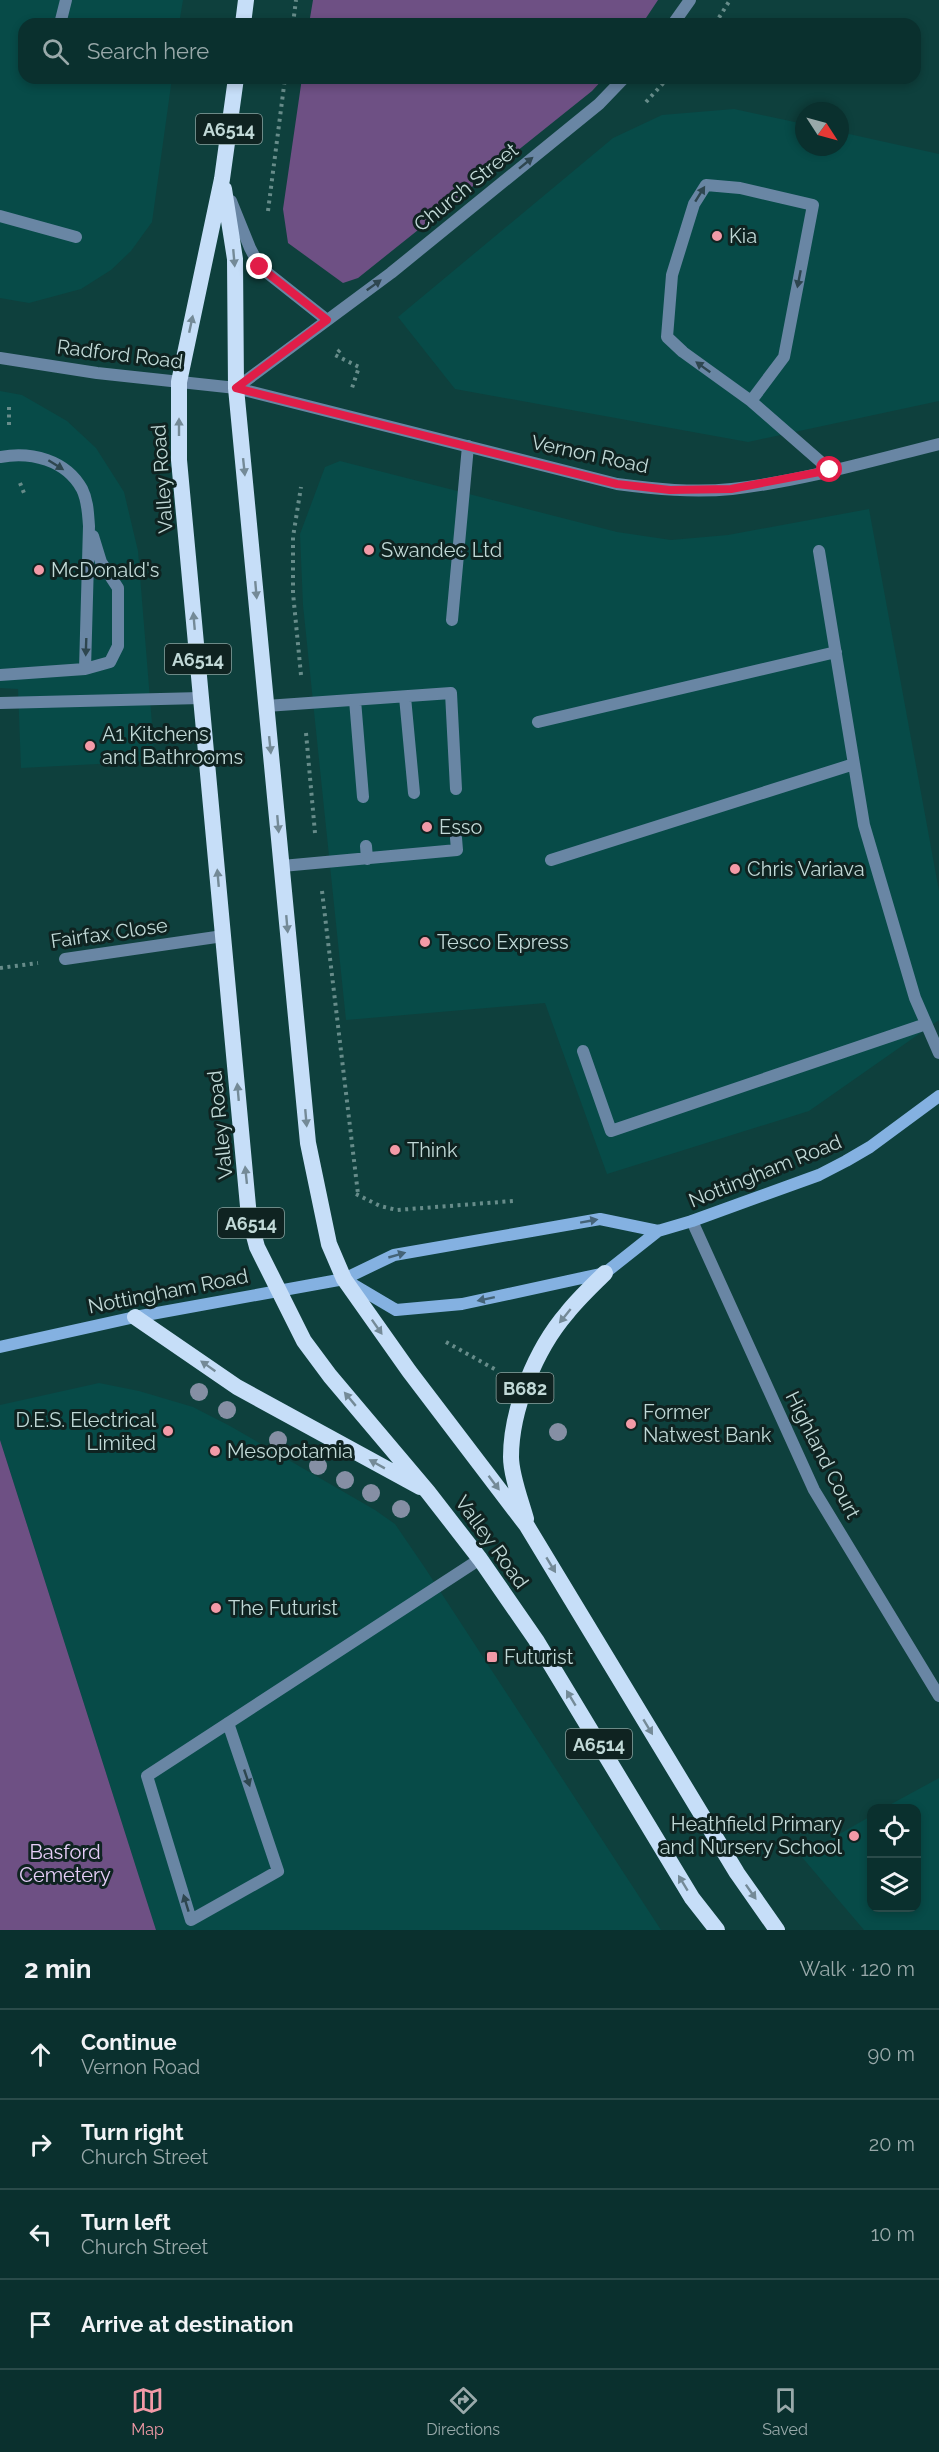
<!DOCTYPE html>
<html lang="en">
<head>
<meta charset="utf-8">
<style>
	body { margin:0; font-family:Raleway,sans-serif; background:#183c3a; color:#f1f3f6 }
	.controls { position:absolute; right:18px; bottom:18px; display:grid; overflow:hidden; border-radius:12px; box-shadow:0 3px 9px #0003 }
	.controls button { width:54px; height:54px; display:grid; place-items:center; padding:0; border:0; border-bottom:2px solid #2a4b4a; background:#0a302e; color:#f1f3f6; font:30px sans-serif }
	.compass { position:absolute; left:795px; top:102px; width:54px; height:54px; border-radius:50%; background:#0a302e; box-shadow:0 3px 9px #0003; rotate:126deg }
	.stop { position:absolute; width:18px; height:18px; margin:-14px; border:4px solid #e11d48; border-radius:50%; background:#fff }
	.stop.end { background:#e11d48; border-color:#fff; box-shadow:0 2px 6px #0008 }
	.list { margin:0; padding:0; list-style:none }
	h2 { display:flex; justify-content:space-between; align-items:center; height:78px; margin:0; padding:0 24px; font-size:26px }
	h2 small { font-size:20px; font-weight:400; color:#99a9aa }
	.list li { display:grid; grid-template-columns:39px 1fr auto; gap:18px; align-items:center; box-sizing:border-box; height:90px; padding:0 24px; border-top:2px solid #2a4b4a }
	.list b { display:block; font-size:22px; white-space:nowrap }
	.list p { margin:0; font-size:20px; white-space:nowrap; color:#99a9aa }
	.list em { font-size:20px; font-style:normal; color:#99a9aa }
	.icon { flex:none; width:33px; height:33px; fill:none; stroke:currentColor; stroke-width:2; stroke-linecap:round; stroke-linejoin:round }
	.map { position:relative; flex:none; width:939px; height:1930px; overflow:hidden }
	.search { position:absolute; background:#0a302e; box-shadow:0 3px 9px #0003; left:18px; right:18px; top:18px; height:66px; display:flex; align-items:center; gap:15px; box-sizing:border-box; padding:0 21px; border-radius:18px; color:#99a9aa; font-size:22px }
	.sheet { height:438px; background:#0a302e }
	nav { display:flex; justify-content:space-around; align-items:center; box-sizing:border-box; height:84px; border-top:2px solid #2a4b4a; background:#0a302e; font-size:16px; color:#99a9aa }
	nav a { display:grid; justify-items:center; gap:3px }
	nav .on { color:#f39aa7 }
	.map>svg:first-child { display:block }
	.built { fill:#074b48 }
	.green { fill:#6e5084 }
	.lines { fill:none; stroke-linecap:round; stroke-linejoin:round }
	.path { stroke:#678c8a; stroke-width:4; stroke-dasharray:3 4.5; stroke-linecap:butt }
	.service { stroke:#6986a4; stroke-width:12 }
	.minor { stroke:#6986a4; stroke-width:12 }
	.tertiary { stroke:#6986a4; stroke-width:12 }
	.secondary { stroke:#84b1e1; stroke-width:12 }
	.trunk { stroke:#c6def8; stroke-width:16 }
	.tree { fill:#858fa4 }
	.oneway { fill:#2e464f }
	.oneway2 { fill:#748a97 }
	.oneway3 { fill:#446377 }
	.route { stroke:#e11d48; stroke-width:8 }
	.poi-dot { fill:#f39aa7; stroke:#0f2321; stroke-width:2 }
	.labels { text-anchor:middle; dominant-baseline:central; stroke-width:6; stroke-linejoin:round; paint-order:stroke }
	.shield { fill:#0f2321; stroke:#8ca2a0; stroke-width:1.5 }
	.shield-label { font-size:18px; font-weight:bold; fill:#c1d9d7 }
	.street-label { font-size:20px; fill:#c1d9d7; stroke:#0f2321 }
	.poi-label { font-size:20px; fill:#c1d9d7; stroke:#0f2321; text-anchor:start }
	.park-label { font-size:20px; fill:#e7cff9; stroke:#0f2321 }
</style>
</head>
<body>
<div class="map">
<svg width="939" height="1930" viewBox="0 0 939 1930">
	<rect width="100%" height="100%" fill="#0e403d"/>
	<path class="built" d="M0 0H183L179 24H24V78H172L152 222 131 251 111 270 81 289 29 303 0 298Z
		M734 109 804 124V147H840V132L939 154V401L748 442 455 389 398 317 613 138 662 115Z
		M0 391 22 395 67 421 96 448 124 492 138 551 155 761 21 768 18 689 0 688Z
		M340 461 617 532 671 540 728 535 869 509 939 891V1020L809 1111 607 1174 545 1003 346 1020 303 605 300 534 325 467Z
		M99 1383 139 1391 193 1407 230 1426 375 1510 395 1524 425 1568 661 1930H156L0 1440V1405Z
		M939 1778V1930H864L801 1856 871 1816 872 1908H916V1808H884Z"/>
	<path class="green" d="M313 0H658L642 24H309Z
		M302 78H604L592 91 358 278 343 283 288 243 283 209Z
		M0 1440 156 1930H0Z"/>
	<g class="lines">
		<path class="path" d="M293 24 296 0
			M715 24 730 0
			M646 102 668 78
			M268 211 285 78
			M340 350 335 355 359 367 352 388
			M9 407V427
			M20 483 24 493
			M301 675 293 593V537L301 487
			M306 733 315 833
			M322 891 358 1194
			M0 968 38 963
			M356 1194 380 1206 397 1210 513 1201
			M446 1342 498 1371"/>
		<path class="service" d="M61 20 66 0
			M0 216 76 237
			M751 401 784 357 813 205 740 188 706 185 694 204 672 275 667 337 683 352 751 401 830 470
			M0 457C31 451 66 460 82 489 88 501 88 514 89 526L85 669 0 675
			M819 551 864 825 915 998 939 1053
			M452 620 468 446
			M85 669 110 662 118 646V588L101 562 93 536
			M405 697 414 793
			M355 700 363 797
			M0 703 201 698
			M266 706 451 693 456 789
			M538 722 836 652
			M366 846 367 859
			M551 860 854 764
			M282 866 457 850 456 838
			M583 1051 611 1131 926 1024
			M228 1723 278 1871 191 1920 147 1776 480 1559"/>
		<path class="minor" d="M65 959 223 936
			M692 1221 814 1490 939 1696"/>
		<path class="tertiary" d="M673 24 690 0
			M231 201 250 248 260 267 327 320
			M0 358 97 373 236 388 617 484C655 489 693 493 732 489 802 481 871 461 939 444
			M236 388 391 273 599 104 624 78"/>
		<path class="secondary" d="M347 1281 396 1310 462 1304 605 1273 658 1231 692 1221 819 1175 846 1161 870 1147 939 1096
			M0 1347 135 1317 344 1279 394 1255 600 1219 658 1231"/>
		<path class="trunk" d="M243 24 246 0
			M236 78 222 179 179 382V460L249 1217 257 1247 304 1341 330 1376 428 1492 480 1559 536 1640 692 1898 717 1930
			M224 189 235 259 236 388 308 1143 329 1244 344 1279 409 1371 527 1526 737 1873 777 1930
			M135 1317 237 1387 420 1487
			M526 1519C521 1501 511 1475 511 1457 511 1409 536 1349 567 1313 578 1299 592 1286 605 1273"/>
	</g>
	<g class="tree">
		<circle cx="199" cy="1392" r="9"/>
		<circle cx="227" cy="1410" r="9"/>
		<circle cx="558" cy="1432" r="9"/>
		<circle cx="278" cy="1440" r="9"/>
		<circle cx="318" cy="1466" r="9"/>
		<circle cx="345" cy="1480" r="9"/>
		<circle cx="371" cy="1493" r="9"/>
		<circle cx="401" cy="1509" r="9"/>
	</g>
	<defs><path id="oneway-solid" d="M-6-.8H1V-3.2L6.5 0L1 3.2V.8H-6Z" transform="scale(1.5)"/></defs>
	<g class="oneway">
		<use href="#oneway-solid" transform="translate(526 163) rotate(-39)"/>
		<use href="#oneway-solid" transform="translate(700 194) rotate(-58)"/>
		<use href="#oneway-solid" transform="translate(799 279) rotate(101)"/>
		<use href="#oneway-solid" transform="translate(374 285) rotate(-36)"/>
		<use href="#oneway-solid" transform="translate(703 367) rotate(-144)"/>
		<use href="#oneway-solid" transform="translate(56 465) rotate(32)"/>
		<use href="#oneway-solid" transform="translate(86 647) rotate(92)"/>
		<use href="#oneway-solid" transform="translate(247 1778) rotate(71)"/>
		<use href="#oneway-solid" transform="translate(186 1903) rotate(-107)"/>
	</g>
	<g class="oneway2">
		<use href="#oneway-solid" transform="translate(234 258) rotate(85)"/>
		<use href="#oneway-solid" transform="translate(191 324) rotate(-78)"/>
		<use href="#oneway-solid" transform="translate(179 427) rotate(-90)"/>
		<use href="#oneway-solid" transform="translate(244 467) rotate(84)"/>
		<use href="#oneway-solid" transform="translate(256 590) rotate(85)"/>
		<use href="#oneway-solid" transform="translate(194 621) rotate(-95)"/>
		<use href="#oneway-solid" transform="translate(270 745) rotate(84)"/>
		<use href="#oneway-solid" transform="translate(278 824) rotate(85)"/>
		<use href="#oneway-solid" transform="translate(218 878) rotate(-95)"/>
		<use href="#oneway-solid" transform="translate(287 924) rotate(85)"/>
		<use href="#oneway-solid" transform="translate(238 1092) rotate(-95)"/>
		<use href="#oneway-solid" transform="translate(306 1118) rotate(85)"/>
		<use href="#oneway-solid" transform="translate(246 1175) rotate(-96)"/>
		<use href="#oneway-solid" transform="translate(565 1316) rotate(129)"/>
		<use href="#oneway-solid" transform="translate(377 1327) rotate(55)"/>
		<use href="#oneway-solid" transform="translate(208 1366) rotate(-145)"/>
		<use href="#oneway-solid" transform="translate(350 1399) rotate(-130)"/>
		<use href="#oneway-solid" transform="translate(377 1464) rotate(-151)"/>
		<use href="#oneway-solid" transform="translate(494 1483) rotate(53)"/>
		<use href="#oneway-solid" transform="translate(551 1565) rotate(59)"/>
		<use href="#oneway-solid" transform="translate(571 1698) rotate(-121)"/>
		<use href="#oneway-solid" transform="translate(648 1727) rotate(59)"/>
		<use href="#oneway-solid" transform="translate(683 1883) rotate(-121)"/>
		<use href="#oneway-solid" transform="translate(751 1892) rotate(55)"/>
	</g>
	<g class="oneway3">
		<use href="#oneway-solid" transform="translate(589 1221) rotate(-10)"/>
		<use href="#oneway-solid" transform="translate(397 1255) rotate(-16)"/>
		<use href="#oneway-solid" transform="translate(486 1299) rotate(168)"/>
	</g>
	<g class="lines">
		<path class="route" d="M260 267 327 320 236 388 617 484 670 490 731 489 830 470"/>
	</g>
	<g class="poi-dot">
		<circle cx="717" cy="236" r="6"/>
		<circle cx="369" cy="550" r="6"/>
		<circle cx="39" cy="570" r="6"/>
		<circle cx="90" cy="746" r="6"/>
		<circle cx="427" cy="827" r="6"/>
		<circle cx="735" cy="869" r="6"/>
		<circle cx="425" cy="942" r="6"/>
		<circle cx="395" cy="1150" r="6"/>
		<circle cx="631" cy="1424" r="6"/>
		<circle cx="168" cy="1431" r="6"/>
		<circle cx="215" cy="1451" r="6"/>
		<circle cx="216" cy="1608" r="6"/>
		<rect x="486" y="1651" width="12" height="12" rx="3"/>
		<circle cx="854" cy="1836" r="6"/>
	</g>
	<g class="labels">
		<g class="shield">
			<rect x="196" y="114" width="66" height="30" rx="4.5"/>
			<rect x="165" y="644" width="66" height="30" rx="4.5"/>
			<rect x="218" y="1208" width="66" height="30" rx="4.5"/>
			<rect x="496.5" y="1373" width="57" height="30" rx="4.5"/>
			<rect x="566" y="1729" width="66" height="30" rx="4.5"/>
		</g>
		<g class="shield-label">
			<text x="229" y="129">A6514</text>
			<text x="198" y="659">A6514</text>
			<text x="251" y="1223">A6514</text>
			<text x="525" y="1388">B682</text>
			<text x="599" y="1744">A6514</text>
		</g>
		<g class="street-label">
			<text transform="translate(466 187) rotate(-39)">Church Street</text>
			<text transform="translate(120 354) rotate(7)">Radford Road</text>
			<text transform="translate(590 454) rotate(12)">Vernon Road</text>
			<text transform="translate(162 479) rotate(-94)">Valley Road</text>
			<text transform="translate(109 933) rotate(-8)">Fairfax Close</text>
			<text transform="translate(220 1125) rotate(-96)">Valley Road</text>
			<text transform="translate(765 1171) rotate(-22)">Nottingham Road</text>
			<text transform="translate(168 1291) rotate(-11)">Nottingham Road</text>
			<text transform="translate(823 1455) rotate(63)">Highland Court</text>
			<text transform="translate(492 1542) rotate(54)">Valley Road</text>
		</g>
		<g class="poi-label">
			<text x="729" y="236">Kia</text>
			<text x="381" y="550">Swandec Ltd</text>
			<text x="51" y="570">McDonald's</text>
			<text x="102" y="734">A1 Kitchens<tspan x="102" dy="23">and Bathrooms</tspan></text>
			<text x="439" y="827">Esso</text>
			<text x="747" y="869">Chris Variava</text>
			<text x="437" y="942">Tesco Express</text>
			<text x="407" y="1150">Think</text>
			<text x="643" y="1412">Former<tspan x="643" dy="23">Natwest Bank</tspan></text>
			<text x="156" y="1420" text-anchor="end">D.E.S. Electrical<tspan x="156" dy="23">Limited</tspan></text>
			<text x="227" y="1451">Mesopotamia</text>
			<text x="228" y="1608">The Futurist</text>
			<text x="504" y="1657">Futurist</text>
			<text x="842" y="1824" text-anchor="end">Heathfield Primary<tspan x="842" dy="23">and Nursery School</tspan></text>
		</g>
		<g class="park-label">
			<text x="65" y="1852">Basford<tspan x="65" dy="23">Cemetery</tspan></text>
		</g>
	</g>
</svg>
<div class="controls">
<button><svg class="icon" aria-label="locate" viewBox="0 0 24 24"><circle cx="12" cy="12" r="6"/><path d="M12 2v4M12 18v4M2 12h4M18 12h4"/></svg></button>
<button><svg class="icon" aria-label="layers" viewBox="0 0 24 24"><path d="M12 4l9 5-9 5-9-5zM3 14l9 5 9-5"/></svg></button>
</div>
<svg class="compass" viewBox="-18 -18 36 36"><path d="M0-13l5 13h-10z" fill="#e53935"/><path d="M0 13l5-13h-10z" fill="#99a9aa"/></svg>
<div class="stop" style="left:830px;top:470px"></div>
<div class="stop end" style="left:260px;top:267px"></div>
<div class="search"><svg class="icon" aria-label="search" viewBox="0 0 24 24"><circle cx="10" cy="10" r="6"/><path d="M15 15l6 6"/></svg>Search here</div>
</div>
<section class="sheet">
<h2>2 min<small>Walk · 120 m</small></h2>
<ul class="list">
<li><svg class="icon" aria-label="ahead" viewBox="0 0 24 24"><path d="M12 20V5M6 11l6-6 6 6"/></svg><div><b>Continue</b><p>Vernon Road</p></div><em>90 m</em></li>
<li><svg class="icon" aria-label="right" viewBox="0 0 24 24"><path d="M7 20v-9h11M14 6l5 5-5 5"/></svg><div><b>Turn right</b><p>Church Street</p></div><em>20 m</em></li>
<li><svg class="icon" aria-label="left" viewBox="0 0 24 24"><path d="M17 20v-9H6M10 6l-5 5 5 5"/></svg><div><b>Turn left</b><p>Church Street</p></div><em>10 m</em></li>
<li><svg class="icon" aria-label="arrive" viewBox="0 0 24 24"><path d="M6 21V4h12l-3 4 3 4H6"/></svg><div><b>Arrive at destination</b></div></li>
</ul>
</section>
<nav>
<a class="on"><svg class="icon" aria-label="map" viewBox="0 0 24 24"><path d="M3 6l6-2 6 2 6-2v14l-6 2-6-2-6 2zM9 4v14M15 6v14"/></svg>Map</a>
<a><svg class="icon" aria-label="directions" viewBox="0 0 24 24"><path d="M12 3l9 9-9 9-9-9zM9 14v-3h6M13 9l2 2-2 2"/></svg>Directions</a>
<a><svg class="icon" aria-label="saved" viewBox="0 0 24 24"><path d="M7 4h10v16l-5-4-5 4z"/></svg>Saved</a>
</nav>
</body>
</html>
